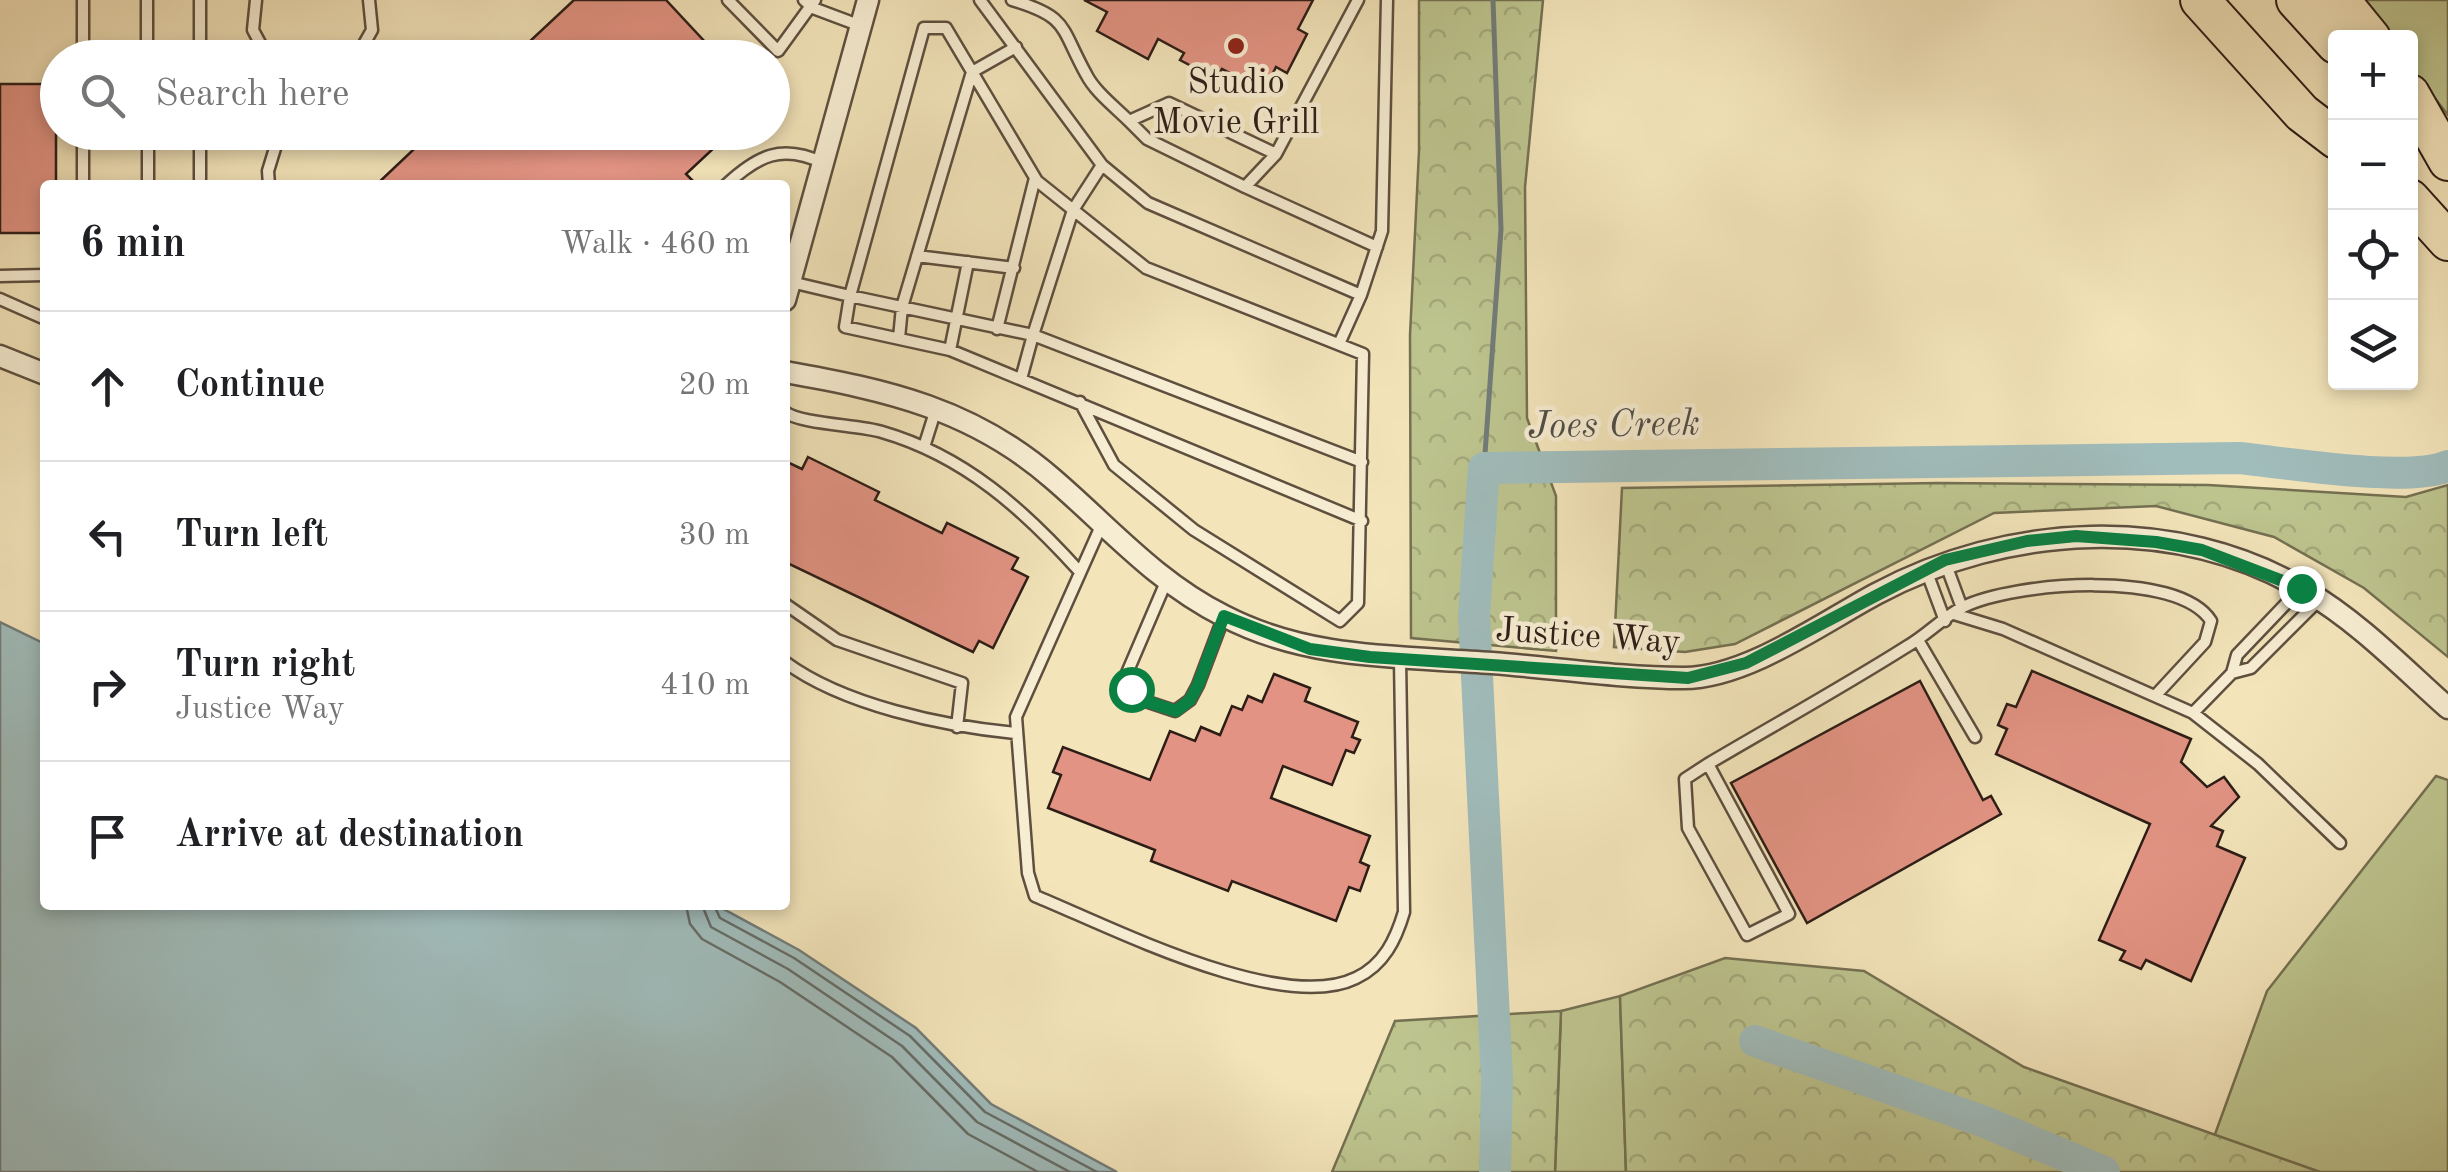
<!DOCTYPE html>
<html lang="en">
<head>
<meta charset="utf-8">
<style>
	body { margin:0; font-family:"Old Standard TT",serif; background:#f2f2f2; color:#202124 }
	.controls { position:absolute; right:30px; top:30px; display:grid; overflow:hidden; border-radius:10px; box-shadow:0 5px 15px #0003 }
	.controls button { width:90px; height:90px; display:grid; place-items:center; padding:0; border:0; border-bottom:2px solid #e0e0e0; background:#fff; color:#202124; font:50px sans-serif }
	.stop { position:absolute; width:30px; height:30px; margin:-22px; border:8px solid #0b8043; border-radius:50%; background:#fff }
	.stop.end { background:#0b8043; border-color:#fff; box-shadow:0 2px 10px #0008 }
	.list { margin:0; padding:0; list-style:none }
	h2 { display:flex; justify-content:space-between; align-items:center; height:130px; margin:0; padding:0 40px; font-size:42px }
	h2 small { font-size:32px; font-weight:400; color:#757577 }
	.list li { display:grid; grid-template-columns:65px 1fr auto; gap:30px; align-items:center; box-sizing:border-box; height:150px; padding:0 40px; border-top:2px solid #e0e0e0 }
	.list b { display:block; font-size:38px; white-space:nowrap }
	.list p { margin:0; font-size:32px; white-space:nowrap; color:#757577 }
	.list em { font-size:32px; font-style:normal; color:#757577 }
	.icon { flex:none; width:55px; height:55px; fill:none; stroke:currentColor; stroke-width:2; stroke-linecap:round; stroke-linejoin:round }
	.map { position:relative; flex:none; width:2448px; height:1172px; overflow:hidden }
	.search { position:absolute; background:#fff; box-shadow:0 5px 15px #0003; left:40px; top:40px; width:750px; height:110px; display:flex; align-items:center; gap:25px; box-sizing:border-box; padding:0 35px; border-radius:55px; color:#757577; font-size:38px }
	.panel { position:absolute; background:#fff; box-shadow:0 5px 15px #0003; left:40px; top:180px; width:750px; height:730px; border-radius:10px }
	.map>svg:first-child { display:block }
	.grass { fill:#bdc48e; stroke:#747052; stroke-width:2.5 }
	.forest { fill:url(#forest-crowns); stroke:#747052; stroke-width:2.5 }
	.water { fill:#a0bcbb; stroke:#727c79; stroke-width:2.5 }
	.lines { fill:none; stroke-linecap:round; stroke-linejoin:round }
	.shore { stroke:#666c68; stroke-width:2.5 }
	.stream { stroke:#727c79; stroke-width:5 }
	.river { stroke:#a0bcbb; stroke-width:32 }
	.building { fill:#e29383; stroke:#2c1d16; stroke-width:2.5 }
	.service-casing { stroke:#5e4f3f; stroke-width:15 }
	.minor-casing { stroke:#5e4f3f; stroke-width:25 }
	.motorway-casing { stroke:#2c1d16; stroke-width:42 }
	.service { stroke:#f7edd2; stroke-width:10 }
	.minor { stroke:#f7edd2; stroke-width:20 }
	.motorway { stroke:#f3e4ba; stroke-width:38 }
	.route { stroke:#0b8043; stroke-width:12 }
	.poi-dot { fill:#8f2418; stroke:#f7edd2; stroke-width:4 }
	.labels { text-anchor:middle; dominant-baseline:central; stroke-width:9; stroke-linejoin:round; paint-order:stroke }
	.poi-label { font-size:35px; fill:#2c1d16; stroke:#f7edd2 }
	.street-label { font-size:35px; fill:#2c1d16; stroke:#f7edd2 }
	.water-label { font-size:38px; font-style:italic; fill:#4f4d48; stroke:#f7edd2 }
</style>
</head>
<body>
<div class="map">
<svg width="2448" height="1172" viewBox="0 0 2448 1172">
	<defs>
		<pattern id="forest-crowns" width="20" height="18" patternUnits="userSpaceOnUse" patternTransform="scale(2.5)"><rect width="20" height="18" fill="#bdc48e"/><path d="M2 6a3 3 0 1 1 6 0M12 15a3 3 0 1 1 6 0" fill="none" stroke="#a3a87a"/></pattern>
	</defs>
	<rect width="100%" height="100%" fill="#f3e4ba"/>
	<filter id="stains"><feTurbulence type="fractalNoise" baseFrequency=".002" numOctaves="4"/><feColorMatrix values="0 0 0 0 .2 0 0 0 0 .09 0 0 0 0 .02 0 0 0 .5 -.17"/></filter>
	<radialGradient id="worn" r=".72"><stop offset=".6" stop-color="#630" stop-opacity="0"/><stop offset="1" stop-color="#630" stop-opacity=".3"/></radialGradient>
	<path class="grass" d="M2356 0H2448V115L2411 68 2410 38 2386 37Z
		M2436 776 2448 780V1172H2320L2214 1137 2267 991Z
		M1620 996 1626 1172H1555L1561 1011Z"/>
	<path class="forest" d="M1419 0H1543L1525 187 1527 418 1556 496V651L1411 638 1410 335 1419 151Z
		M1938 483 2208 485 2406 497 2448 485V657L2364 588 2274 537 2156 506 1994 513 1735 644 1685 652 1614 647 1622 488Z
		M1725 958 1864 971 2024 1067 2320 1172H1626L1620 996Z
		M1561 1011 1555 1172H1332L1395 1021Z"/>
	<path class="water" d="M0 622 45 644V905H716L799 950 916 1028 991 1104 1117 1172H0Z"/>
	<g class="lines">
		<path class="shore" d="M686 905 690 924 702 939 780 982 892 1057 968 1134 1038 1172
			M702 905 711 927 788 969 902 1046 977 1122 1070 1172
			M714 905 720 918 794 958 910 1036 985 1112 1097 1172"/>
		<path class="stream" d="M1484 468 1501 229 1493 0"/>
		<path class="river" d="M1755 1041 1985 1122 2104 1172
			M1495 1172 1497 1078 1474 616 1484 468 2239 458C2288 463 2406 483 2448 466"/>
	</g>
	<path class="building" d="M574 0H666L720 58H512Z
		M1084 0H1313L1298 29 1307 34 1287 73 1276 67 1264 91 1222 69 1216 79 1180 60 1184 53 1158 39 1148 59 1097 31 1107 12Z
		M0 84H56V185H45V233H0Z
		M432 132H731L686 174 697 185H376Z
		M808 457 879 492 875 500 942 533 947 523 1018 558 1012 569 1028 577 993 648 979 641 973 652 785 562V461L802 469Z
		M2032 671 2191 739 2181 762 2207 787 2224 777 2239 797 2211 826 2223 831 2217 846 2245 858 2191 981 2146 960 2141 969 2120 960 2125 951 2099 940 2150 824 1996 754 2007 729 1998 725 2007 704 2016 707Z
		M1274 674 1310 688 1305 701 1358 722 1352 737 1360 740 1354 753 1346 750 1332 785 1283 766 1271 798 1370 836 1360 862 1369 866 1360 891 1349 887 1336 921 1232 881 1228 891 1151 861 1155 850 1048 808 1061 775 1053 772 1063 747 1150 780 1170 731 1195 741 1201 727 1220 735 1232 706 1242 710 1248 696 1262 702Z
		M1920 681 1983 800 1991 796 2001 814 1807 923 1731 783Z"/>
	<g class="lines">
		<g class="service-casing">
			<path id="service" d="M83 0V58
				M147 0V58
				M256 0 253 30 268 58
				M728 0 778 51 815 0
				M804 0 813 8 861 26
				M980 0 1102 165 1073 210 1033 335 850 296 845 327 950 350 1362 521
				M1012 0C1069 17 1060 27 1086 74 1095 92 1115 107 1129 121L1169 103 1276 154 1358 0
				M200 58V0
				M356 58 372 30 369 0
				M1129 121 1147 139 1245 187 1276 154
				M148 132V185
				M1102 165 1148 203 1361 295 1339 344
				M83 185V132
				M200 185V132
				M269 185 268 171 280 132
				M726 185C757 156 782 143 823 163
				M1245 187 1377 247
				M917 256 1014 268
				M0 276 45 275
				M791 282 850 296 924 28H946L1037 181 1146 268 1363 354 1358 603 1340 621 1194 530 1114 465 1080 402
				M1361 295 1382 231 1387 0
				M0 299 45 319
				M997 329 1035 178
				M899 338 902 307 972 72 1016 47
				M950 350 968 262
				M1021 379 1033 335 1362 462
				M785 412C800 424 859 425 882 432 965 456 1024 510 1080 572
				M924 447 936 409
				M1101 526 1016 717 1028 873 1035 896C1109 926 1281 1015 1356 978 1384 965 1396 939 1404 912L1400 659
				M1945 562 1962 608
				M1926 570 1945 621
				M1166 582 1127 673 1139 699 1175 711 1190 700 1198 685 1224 616
				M785 604 837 640 962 683 957 727
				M1954 614 2003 629 2193 713 2232 673 2237 655 2301 588
				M1918 640 1975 737
				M785 662C843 705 943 726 1015 733
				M2232 673 2251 668 2319 600
				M2193 713 2258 764 2340 843
				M1708 764 1685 779 1688 828 1747 935 1789 914 1708 764C1774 725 1841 688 1906 647 1926 636 1943 617 1963 607 2013 582 2178 569 2211 621L2205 642 2155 696"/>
		</g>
		<g class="minor-casing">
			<path id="minor" d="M785 300 868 0
				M0 356 45 374
				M785 372C887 390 973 409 1053 479 1110 528 1156 582 1224 616 1309 660 1399 656 1492 663 1556 668 1621 678 1684 678 1746 678 1822 623 1876 594 2007 524 2175 513 2306 591 2359 622 2403 668 2448 708"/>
		</g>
		<g class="motorway-casing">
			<path id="motorway" d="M2200 0 2302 113 2336 139
				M2296 0 2336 44
				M2340 0 2371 38
				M2410 94 2448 161
				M2410 199 2448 241"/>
		</g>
		<use href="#service" class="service"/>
		<use href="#minor" class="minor"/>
		<use href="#motorway" class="motorway"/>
	</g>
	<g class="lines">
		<path class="route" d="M1131 689 1139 699 1176 711 1190 700 1198 685 1224 616 1310 649 1370 657 1688 678 1746 663 1945 560 2027 541 2076 536 2156 542 2202 550 2301 588"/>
	</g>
	<circle class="poi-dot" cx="1236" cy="46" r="10"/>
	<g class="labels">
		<g class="poi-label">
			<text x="1236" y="83">Studio<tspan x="1236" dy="40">Movie Grill</tspan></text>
		</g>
		<g class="street-label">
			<text transform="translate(1588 637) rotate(4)">Justice Way</text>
		</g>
		<g class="water-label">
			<text transform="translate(1614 426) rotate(-1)">Joes Creek</text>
		</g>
	</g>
	<rect width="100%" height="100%" filter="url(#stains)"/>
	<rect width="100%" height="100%" fill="url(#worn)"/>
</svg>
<div class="controls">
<button>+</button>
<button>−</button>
<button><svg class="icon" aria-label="locate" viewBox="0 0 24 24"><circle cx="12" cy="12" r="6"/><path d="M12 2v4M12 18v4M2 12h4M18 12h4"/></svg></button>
<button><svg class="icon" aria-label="layers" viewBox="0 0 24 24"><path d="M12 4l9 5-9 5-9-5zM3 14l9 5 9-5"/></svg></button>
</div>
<div class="stop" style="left:1131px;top:689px"></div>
<div class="stop end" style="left:2301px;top:588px"></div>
<div class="search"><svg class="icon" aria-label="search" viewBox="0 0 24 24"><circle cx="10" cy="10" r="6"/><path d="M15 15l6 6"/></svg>Search here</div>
<section class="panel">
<h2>6 min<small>Walk · 460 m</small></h2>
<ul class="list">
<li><svg class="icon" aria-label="ahead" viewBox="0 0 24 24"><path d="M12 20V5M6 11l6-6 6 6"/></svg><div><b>Continue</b></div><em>20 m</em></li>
<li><svg class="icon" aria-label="left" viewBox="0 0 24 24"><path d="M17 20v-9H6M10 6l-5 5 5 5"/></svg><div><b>Turn left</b></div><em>30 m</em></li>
<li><svg class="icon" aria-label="right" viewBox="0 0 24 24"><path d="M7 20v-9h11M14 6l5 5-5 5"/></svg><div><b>Turn right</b><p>Justice Way</p></div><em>410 m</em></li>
<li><svg class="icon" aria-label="arrive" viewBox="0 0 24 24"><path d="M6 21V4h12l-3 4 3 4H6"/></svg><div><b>Arrive at destination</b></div></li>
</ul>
</section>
</div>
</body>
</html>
